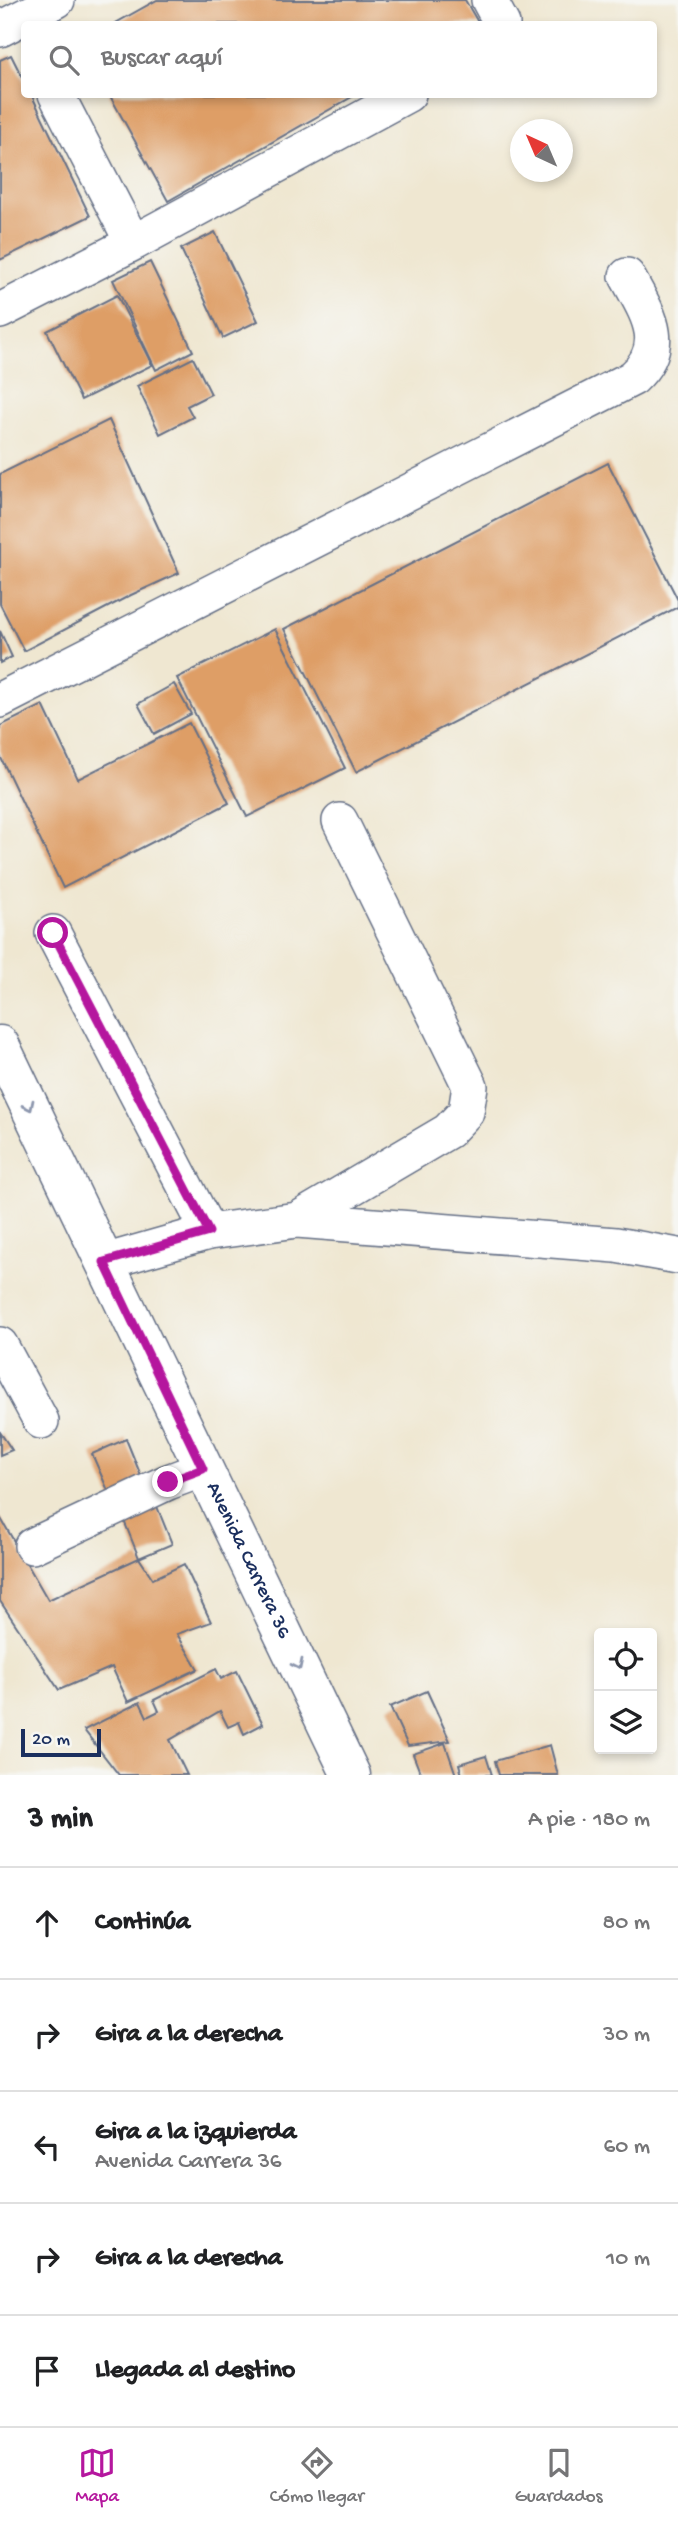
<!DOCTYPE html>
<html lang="es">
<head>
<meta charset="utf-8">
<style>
	body { margin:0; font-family:"Gochi Hand",sans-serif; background:#f6f6f6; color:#202124 }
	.controls { position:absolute; right:21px; bottom:21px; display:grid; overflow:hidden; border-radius:7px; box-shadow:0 4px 10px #0003 }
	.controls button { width:63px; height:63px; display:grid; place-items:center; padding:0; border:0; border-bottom:2px solid #e0e0e0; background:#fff; color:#202124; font:35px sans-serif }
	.compass { position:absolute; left:510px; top:119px; width:63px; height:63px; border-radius:50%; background:#fff; box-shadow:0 4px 10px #0003; rotate:316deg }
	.scale { position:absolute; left:21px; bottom:18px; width:80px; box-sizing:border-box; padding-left:7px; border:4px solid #1b2f5e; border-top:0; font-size:19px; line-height:24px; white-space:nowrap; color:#1b2f5e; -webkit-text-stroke:5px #f6f6f2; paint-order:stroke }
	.stop { position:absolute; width:21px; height:21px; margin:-16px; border:5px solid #b5179e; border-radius:50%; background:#fff }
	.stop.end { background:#b5179e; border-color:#fff; box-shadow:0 2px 7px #0008 }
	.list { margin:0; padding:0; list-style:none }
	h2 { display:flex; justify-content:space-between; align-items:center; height:91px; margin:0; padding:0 28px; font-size:30px }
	h2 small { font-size:23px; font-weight:400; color:#757577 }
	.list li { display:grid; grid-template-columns:46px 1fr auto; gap:21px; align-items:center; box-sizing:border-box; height:112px; padding:0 28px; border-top:2px solid #e0e0e0 }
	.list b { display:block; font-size:26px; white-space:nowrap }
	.list p { margin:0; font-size:23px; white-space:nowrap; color:#757577 }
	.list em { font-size:23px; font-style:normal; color:#757577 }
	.icon { flex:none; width:38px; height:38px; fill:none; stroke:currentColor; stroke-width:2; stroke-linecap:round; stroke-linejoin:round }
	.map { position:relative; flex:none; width:678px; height:1775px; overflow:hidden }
	.search { position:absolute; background:#fff; box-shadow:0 4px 10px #0003; left:21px; right:21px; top:21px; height:77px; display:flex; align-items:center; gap:18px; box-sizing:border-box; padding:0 24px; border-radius:7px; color:#757577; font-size:26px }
	.sheet { height:651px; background:#fff }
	nav { display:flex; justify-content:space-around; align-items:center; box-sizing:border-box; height:98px; border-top:2px solid #e0e0e0; background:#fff; font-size:19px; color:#757577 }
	nav a { display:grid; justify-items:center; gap:4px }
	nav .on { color:#b5179e }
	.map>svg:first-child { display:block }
	.building { fill:#de9e66 }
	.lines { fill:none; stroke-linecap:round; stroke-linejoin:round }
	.minor-casing { stroke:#656f86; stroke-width:38 }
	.major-casing { stroke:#656f86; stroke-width:41 }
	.minor { stroke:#fff; stroke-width:35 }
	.major { stroke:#fff; stroke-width:38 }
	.oneway { stroke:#8d97ae }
	.route { stroke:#b5179e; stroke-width:9 }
	.labels { text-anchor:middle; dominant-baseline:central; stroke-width:6; stroke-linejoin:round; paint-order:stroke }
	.street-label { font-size:21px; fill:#1b2f5e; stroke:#f6f6f2 }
</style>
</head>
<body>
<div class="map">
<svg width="678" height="1775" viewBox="0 0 678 1775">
	<rect width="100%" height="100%" fill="#f6f6f2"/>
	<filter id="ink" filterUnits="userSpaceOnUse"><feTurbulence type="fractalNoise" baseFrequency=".0143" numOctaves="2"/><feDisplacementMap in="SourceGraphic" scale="14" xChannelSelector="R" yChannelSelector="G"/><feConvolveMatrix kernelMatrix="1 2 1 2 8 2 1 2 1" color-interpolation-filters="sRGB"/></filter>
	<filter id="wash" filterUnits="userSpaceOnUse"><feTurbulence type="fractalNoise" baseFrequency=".00686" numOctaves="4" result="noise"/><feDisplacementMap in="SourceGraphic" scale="28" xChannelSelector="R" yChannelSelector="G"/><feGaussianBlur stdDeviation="1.57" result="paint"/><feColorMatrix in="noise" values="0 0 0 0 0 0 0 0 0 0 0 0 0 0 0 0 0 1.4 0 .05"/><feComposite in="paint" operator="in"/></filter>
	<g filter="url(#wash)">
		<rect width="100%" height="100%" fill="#efe7d1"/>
		<g id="blocks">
			<path class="building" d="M157 0H465L479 24H114Z
				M11 55 24 81V94H31L90 216 0 260V60Z
				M109 94H357L168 201Z
				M215 232 258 321 223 338 181 249Z
				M150 262 193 351 156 370 113 280Z
				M117 295 152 365 81 400 47 331Z
				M193 358 211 394 187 406 193 417 160 434 137 386Z
				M109 420 179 573 131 595 24 651 0 604V474Z
				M608 463 678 600V607L356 772 284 629Z
				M275 629 345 768 247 817 177 678Z
				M0 631 12 657 0 663Z
				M174 684 191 714 154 734 138 704Z
				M43 705 78 779 189 723 229 803 63 888 0 756V726Z
				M0 1432 12 1450 0 1455Z
				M126 1439 146 1488 113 1502 92 1454Z
				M156 1504 172 1544 139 1558 123 1518Z
				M0 1517 48 1600 139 1558 153 1579 184 1564 211 1622 177 1634 198 1669 128 1702 112 1667 59 1690 0 1601Z
				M216 1669 221 1679 237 1671 263 1724 244 1734 239 1722 228 1727 220 1711 170 1740 187 1775H119L84 1730 140 1702 147 1717 159 1711 154 1700Z
				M427 1691 450 1741 408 1746 390 1707Z
				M445 1743 456 1775H421L413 1754Z
				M550 1745 558 1775H499L495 1761Z
				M486 1756 492 1775H462L459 1764Z"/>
		</g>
	</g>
	<g filter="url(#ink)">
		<use href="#blocks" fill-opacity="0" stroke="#656f86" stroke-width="2"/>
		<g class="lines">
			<g class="minor-casing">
				<path id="minor" d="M489 0 502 24
					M0 29 57 0
					M56 94 133 243
					M0 311 133 243 408 94
					M0 700 633 378C670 344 647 313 627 276
					M53 933 209 1232
					M297 1220 448 1131 466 1112 470 1086 340 821
					M104 1262 209 1232 297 1220 616 1245 678 1256
					M0 1345 41 1421
					M32 1546 168 1482 203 1469"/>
			</g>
			<g class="major-casing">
				<g id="major">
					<path id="s1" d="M0 1045 351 1775"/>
				</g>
			</g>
			<use href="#minor" class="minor"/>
			<use href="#major" class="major"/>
		</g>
		<defs><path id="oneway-chevron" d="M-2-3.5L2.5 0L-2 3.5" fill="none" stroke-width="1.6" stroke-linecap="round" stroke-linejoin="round" transform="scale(1.75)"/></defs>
		<g class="oneway">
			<use href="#oneway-chevron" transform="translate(29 1106) rotate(64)"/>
			<use href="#oneway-chevron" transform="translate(298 1665) rotate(64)"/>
		</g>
	</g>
	<g class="lines" filter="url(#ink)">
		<path class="route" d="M53 933 209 1232 104 1262 203 1469 168 1482"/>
	</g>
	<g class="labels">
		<g class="street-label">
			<text stroke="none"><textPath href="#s1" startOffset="572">Avenida Carrera 36</textPath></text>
		</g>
	</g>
</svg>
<div class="controls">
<button><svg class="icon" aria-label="locate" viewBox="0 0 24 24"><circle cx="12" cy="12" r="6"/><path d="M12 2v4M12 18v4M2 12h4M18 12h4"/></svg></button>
<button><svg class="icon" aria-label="layers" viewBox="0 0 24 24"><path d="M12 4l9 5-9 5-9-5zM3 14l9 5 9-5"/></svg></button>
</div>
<svg class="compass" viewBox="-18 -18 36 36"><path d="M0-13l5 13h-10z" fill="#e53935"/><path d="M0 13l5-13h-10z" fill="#757577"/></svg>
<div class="scale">20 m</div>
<div class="stop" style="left:53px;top:933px"></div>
<div class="stop end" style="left:168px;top:1482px"></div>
<div class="search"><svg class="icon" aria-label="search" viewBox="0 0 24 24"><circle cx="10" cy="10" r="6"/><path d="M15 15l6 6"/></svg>Buscar aquí</div>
</div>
<section class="sheet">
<h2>3 min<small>A pie · 180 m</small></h2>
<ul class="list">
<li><svg class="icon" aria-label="ahead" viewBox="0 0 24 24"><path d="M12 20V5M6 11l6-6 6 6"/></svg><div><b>Continúa</b></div><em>80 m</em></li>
<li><svg class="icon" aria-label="right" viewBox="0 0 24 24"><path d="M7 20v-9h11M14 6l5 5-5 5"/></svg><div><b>Gira a la derecha</b></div><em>30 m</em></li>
<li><svg class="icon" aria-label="left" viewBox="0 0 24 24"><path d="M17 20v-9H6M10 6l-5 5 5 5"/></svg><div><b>Gira a la izquierda</b><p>Avenida Carrera 36</p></div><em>60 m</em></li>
<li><svg class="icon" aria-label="right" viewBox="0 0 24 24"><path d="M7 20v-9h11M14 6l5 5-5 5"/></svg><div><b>Gira a la derecha</b></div><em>10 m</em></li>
<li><svg class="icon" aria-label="arrive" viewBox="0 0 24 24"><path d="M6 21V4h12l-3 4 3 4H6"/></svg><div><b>Llegada al destino</b></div></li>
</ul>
</section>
<nav>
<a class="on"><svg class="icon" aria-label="map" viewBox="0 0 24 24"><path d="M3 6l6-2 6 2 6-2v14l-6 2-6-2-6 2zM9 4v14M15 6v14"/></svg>Mapa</a>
<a><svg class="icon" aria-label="directions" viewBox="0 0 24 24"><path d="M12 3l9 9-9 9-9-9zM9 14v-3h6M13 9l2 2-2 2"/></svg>Cómo llegar</a>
<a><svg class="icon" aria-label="saved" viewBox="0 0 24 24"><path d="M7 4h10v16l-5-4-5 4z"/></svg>Guardados</a>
</nav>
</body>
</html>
